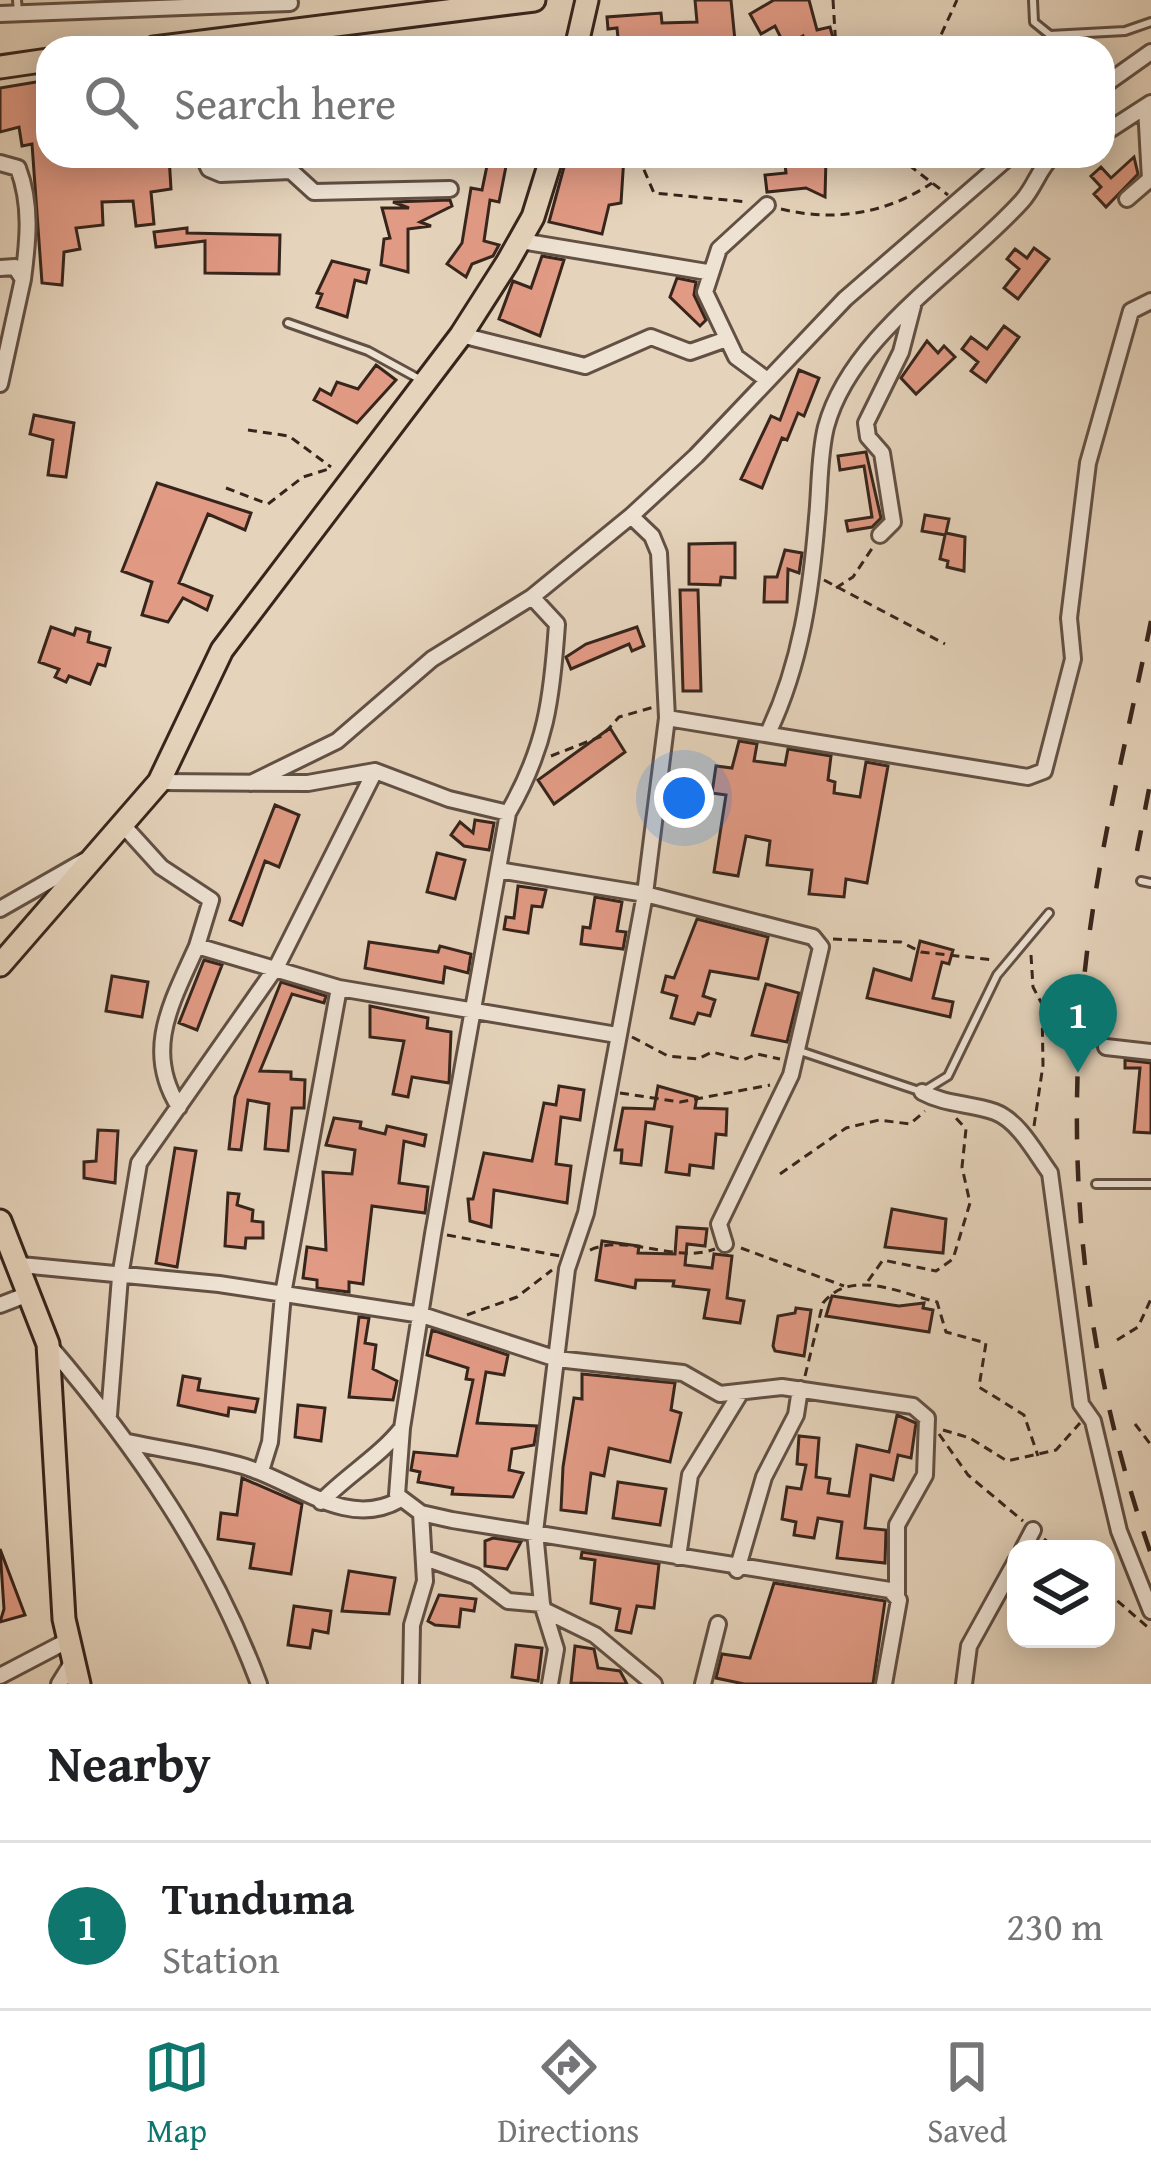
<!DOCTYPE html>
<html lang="en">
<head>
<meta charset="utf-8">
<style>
	body { margin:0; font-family:"Gentium Book Plus",serif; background:#f6f6f6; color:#202124 }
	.controls { position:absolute; right:36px; bottom:36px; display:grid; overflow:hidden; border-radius:24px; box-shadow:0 6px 30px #0003 }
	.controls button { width:108px; height:108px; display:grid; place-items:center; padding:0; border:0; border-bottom:3px solid #e0e0e0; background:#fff; color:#202124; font:60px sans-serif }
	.you { position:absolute; left:684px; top:798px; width:42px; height:42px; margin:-30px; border:9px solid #fff; border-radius:50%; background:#1a73e8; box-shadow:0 0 0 18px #1a73e833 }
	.badge { display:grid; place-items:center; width:78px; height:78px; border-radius:50%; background:#0f766e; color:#fff; font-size:39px; font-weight:700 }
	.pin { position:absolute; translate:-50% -99px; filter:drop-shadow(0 3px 6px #0008) }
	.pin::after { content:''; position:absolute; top:63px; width:42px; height:36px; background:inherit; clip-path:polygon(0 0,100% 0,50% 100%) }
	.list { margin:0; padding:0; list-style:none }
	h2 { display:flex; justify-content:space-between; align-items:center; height:156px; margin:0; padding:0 48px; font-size:51px }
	h2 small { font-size:39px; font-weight:400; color:#757577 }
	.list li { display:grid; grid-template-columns:78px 1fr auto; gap:36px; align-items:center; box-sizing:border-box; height:168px; padding:0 48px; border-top:3px solid #e0e0e0 }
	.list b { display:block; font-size:45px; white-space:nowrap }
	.list p { margin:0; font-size:39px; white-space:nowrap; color:#757577 }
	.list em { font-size:39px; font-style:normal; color:#757577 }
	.icon { flex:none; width:66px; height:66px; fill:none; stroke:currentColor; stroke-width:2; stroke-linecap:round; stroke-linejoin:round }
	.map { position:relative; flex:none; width:1151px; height:1684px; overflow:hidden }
	.search { position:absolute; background:#fff; box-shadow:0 6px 30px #0003; left:36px; right:36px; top:36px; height:132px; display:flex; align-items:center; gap:30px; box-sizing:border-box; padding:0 42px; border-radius:36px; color:#757577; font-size:45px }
	.sheet { height:324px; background:#fff }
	nav { display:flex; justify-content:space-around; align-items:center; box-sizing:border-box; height:168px; border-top:3px solid #e0e0e0; background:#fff; font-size:33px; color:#757577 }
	nav a { display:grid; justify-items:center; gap:6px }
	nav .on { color:#0f766e }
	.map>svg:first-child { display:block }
	.building { fill:#e19a84; stroke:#37251c; stroke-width:3 }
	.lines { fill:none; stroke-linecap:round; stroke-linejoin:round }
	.service-casing { stroke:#625044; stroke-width:12 }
	.minor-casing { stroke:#625044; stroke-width:20 }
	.primary-casing { stroke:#37251c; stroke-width:27 }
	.trunk-casing { stroke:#37251c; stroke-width:27 }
	.path { stroke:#37251c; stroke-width:3; stroke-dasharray:9 6; stroke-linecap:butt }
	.service { stroke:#eee2d3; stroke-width:6 }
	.minor { stroke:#eee2d3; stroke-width:14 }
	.primary { stroke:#e5d3bb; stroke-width:21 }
	.trunk { stroke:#e5d3bb; stroke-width:21 }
	.rail { stroke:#37251c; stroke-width:4.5; stroke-dasharray:21 21; stroke-linecap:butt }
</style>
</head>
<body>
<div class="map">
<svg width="1151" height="1684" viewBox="0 0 1151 1684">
	<rect width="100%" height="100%" fill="#e5d3bb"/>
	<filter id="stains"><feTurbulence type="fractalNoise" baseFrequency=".00167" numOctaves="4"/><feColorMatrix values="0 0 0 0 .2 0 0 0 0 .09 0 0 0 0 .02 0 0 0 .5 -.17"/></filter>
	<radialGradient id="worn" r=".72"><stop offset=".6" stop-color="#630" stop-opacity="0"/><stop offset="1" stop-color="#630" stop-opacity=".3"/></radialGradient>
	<path class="building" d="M695 0H731L735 41 689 48H619L617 28 608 29 607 17 661 13 662 23 697 22Z
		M774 0H809L817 30 830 27 836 48H807L803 36 785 46 775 26 761 34 750 14Z
		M48 80V156H169L171 189 151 192 154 224 136 226 133 201 102 202 103 225 76 228 80 249 64 252 62 285 42 283 32 144 22 146 19 127 0 132V88Z
		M489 156H508L499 202 490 200 484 241 499 245 493 256 472 264 466 277 447 264 462 243 471 188 482 190Z
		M567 156H624L621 203 609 205 602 234 549 222Z
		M784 156 826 158 825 197 806 188 767 192 765 175 786 173Z
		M1134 157 1138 174 1106 207 1094 194 1101 187 1091 176 1101 167 1111 178Z
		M450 200 452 206 420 222 431 226 408 229V272L381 265 384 239 390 238 382 208H409L393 202Z
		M187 228V233L280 235 279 274 205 273V241L156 247 154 232Z
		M1034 248 1049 259 1018 299 1004 288 1019 269 1007 259 1015 249 1027 258Z
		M542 256 564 260 540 336 499 319 513 281 531 288Z
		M332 261 369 270 366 283 355 280 347 317 317 307 322 294 317 293Z
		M677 278 696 282 694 295 706 320 700 326 670 297Z
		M1004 326 1019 337 986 382 971 371 978 362 962 349 971 337 987 349Z
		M927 341 938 353 944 346 955 357 916 394 901 378Z
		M376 365 396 380 357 423 314 400 320 389 331 395 337 382 358 389Z
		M799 370 819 378 804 416 798 413 787 440 782 438 762 488 741 479 771 416 780 420Z
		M34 415 74 423 66 477 48 475 53 440 30 434Z
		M866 452 881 518 872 527 848 531 846 521 872 517 864 466 840 470 838 456Z
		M157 483 251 513 245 530 208 514 179 583 212 596 207 610 183 598 168 622 142 615 152 582 122 571Z
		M925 515 949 519 946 533 965 537 964 571 947 567 948 561 940 559 945 535 922 531Z
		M735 543V578L721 577 720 585 689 584V544Z
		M785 550 802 553 799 573 788 569 787 602H764L765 577H777Z
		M680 590H698L701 691H683Z
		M51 627 74 635 76 628 90 632 88 642 110 648 105 666 98 664 90 684 69 676 66 682 55 677 59 669 39 662Z
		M637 627 644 646 632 651 629 644 571 669 566 657 586 644Z
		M610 728 625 752 554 804 538 780Z
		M739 741 757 744 754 761 785 765 788 749 831 756 828 780 835 782 834 793 860 797 866 762 888 766 867 883 846 879 844 897 809 894 812 870 767 865 770 841 746 836 738 876 714 872 726 795 712 793 716 766 732 768Z
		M275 805 299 815 279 867 265 861 242 925 230 920Z
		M475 820 494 823 489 850 464 846 451 835 460 822 473 833Z
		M437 853 465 860 455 899 427 892Z
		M518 886 546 890 542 907 532 906 528 933 504 929 506 917 514 918Z
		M595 897 622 902 617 931 626 932 623 949 581 944 583 927 590 928Z
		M697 919 768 937 758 979 710 971 703 996 715 1000 710 1016 698 1013 694 1024 671 1018 677 996 662 992 666 976 674 978Z
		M920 941 953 950 949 964 942 962 933 998 953 1002 950 1017 867 998 874 969 911 980Z
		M369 942 438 952 440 946 471 954 468 973 445 967 443 983 365 968Z
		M204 960 222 965 197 1030 179 1023Z
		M112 976 148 982 142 1017 106 1011Z
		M281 982 326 996 324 1003 292 994 260 1071 291 1072V1079L305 1080 304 1108H292L288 1151 265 1149 269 1104 248 1100 241 1150 229 1149 235 1097Z
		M766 984 799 993 787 1042 752 1035Z
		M370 1006 428 1018 427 1028 451 1032 449 1083 412 1077 408 1097 393 1094 404 1041 370 1037Z
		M1125 1060 1151 1063V1133L1134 1132 1140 1068H1125Z
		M559 1086 584 1090 580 1120 561 1117 556 1164 571 1166 567 1203 494 1190 491 1227 470 1221 468 1199H473L484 1153 532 1161 544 1103 556 1105Z
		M658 1086 697 1097 695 1108 727 1109 726 1135 716 1134 713 1168 690 1165 689 1175 666 1172 672 1127 646 1122 641 1165 621 1163 622 1150H615L623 1108 654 1109Z
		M334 1118 361 1122 360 1128 385 1134 387 1126 426 1135 424 1146 404 1141 399 1183 428 1187 425 1213 372 1206 363 1284 349 1282V1292L317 1288V1280L303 1278 307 1247 326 1250 323 1172 352 1174 355 1150 326 1145Z
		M98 1130 118 1131 115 1183 84 1178V1162L96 1161Z
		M175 1148 196 1151 177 1267 156 1263Z
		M228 1193 239 1194 237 1205 253 1210 252 1221 263 1222V1238H246L245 1248 225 1246Z
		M892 1209 946 1219 943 1253 885 1247Z
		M677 1227 707 1229 705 1246 687 1244 685 1265 712 1268 714 1254 732 1256 727 1298 744 1301 740 1323 704 1318 709 1290 673 1286 674 1281 636 1280 635 1288 596 1280 602 1241 639 1246 638 1253 675 1254Z
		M832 1296 899 1306 924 1303 923 1308 933 1310 929 1332 826 1316Z
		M796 1308 811 1310 804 1356 775 1351 773 1346 778 1316 795 1313Z
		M359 1317 369 1318 365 1343 376 1345 373 1369 397 1381 393 1400 349 1397Z
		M432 1330 508 1355 504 1375 486 1372 477 1423 537 1426 534 1445 512 1449 509 1470 523 1473 513 1497 452 1494 453 1488 418 1482 420 1472 411 1470 414 1452 457 1456 473 1380 466 1379 468 1368 427 1355Z
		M582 1374 675 1383 671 1410 681 1413 670 1462 609 1448 604 1476 591 1473 586 1513 561 1510 563 1467 574 1398 582 1399Z
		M183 1376 200 1379 198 1390 258 1399 255 1412 229 1408 228 1416 178 1405Z
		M298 1405 325 1408 321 1441 295 1437Z
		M897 1415 916 1423 911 1458 898 1455 893 1480 871 1475 865 1528 886 1530 885 1563 837 1558 842 1522 818 1518 814 1538 794 1535 796 1522 782 1519 787 1487 801 1489 806 1465 797 1464 799 1436 819 1438 816 1477 830 1479 828 1493 849 1496 857 1445 889 1452Z
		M242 1478 302 1504 291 1574 250 1568 254 1544 218 1539 221 1513 237 1515Z
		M618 1482 666 1489 660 1525 613 1518Z
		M493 1538 521 1542 507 1569 485 1566V1541Z
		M0 1549 25 1615 0 1622 4 1609Z
		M582 1552 659 1564 654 1608 637 1606 631 1633 616 1630 620 1609 591 1603 595 1560 581 1558Z
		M349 1571 395 1578 389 1614 342 1611Z
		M774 1583 885 1601 873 1684H744L716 1678 722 1654 750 1658Z
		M439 1595 476 1599 474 1611 461 1609 459 1627 435 1625 428 1621Z
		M294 1606 331 1611 328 1633 313 1630 310 1648 288 1645Z
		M516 1645 542 1648 538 1681 512 1677Z
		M575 1646 594 1649 598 1668 620 1671 627 1684 571 1683Z"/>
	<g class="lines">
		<g class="service-casing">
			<path id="service" d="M17 0 18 12
				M1033 0 1034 22 1050 35 1125 31 1151 22
				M288 323 368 351 421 380
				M1141 881 1151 883
				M797 1050 922 1092 948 1076 997 975 1049 913
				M1096 1184H1151"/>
		</g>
		<g class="minor-casing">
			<path id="minor" d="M0 14 290 3
				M1103 86 1151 52
				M1103 134 1151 103
				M203 156 209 169 221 174 291 171 314 192 450 189
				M0 163 18 168C32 205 28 241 23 279
				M1127 199 1150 179 1146 107
				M521 241 707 272
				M0 268 15 267 23 279 0 384
				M461 335 585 366 651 337 690 352 724 340
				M766 379 736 357 705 292 719 249 767 205
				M880 535 893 522 882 453 868 437 866 423 901 352 913 306
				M532 597 557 624C552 699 546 747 508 813L433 1234 402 1428 397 1495 421 1513 452 1520 890 1590 899 1600 884 1684
				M667 718 1028 777 1044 771 1073 659 1069 618 1088 463 1131 311 1151 301
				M769 731C801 663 811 592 817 518 820 488 819 455 826 427 851 334 961 269 1022 201 1035 187 1039 168 1053 156
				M159 782 308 783 375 771 449 799 508 813
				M251 783 337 741 432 659 532 597 631 516 696 456 845 299 1010 156
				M122 824 161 867 211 900 197 946 339 988 617 1035
				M498 870 645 894 813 937 821 947 791 1075 719 1224 725 1244
				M0 909 84 861
				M1106 1047 1151 1052
				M922 1092C946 1105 970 1103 995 1112 1019 1121 1036 1154 1050 1173L1081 1404 1093 1421 1119 1531 1151 1611
				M179 1107C143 1050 172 1002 197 946
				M21 1265 219 1284 422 1315 557 1359 683 1373 720 1394 782 1387 913 1406 927 1418 925 1475 897 1525V1595
				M0 1305 31 1293
				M48 1344C137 1448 211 1555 259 1684
				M109 1415 120 1277 139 1163 277 966 375 771
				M128 1442C165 1450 203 1455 239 1465 289 1477 345 1531 399 1500
				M261 1471 270 1442 283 1294 339 988
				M321 1502C347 1475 379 1457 402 1428
				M1023 1549 1033 1530
				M678 1557 690 1475 741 1392
				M425 1558 475 1576 508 1601 542 1604
				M737 1570 764 1477 796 1415 800 1389
				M546 1611 595 1635 654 1684
				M0 1676 67 1641
				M59 1684 72 1663
				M411 1684 412 1625 425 1581 421 1513
				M550 1684 556 1649 542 1604 535 1532 567 1269 586 1213 645 894 667 718 659 553 652 536 631 516
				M703 1684 718 1624
				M964 1684 969 1646 1016 1561"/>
		</g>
		<g class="primary-casing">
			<path id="primary" d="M576 48 587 0
				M0 965 159 782 222 650 461 335 507 263 533 217 552 156
				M0 1221 48 1344 64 1619 79 1684"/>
		</g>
		<g class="trunk-casing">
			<path id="trunk" d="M154 48 534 0
				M0 67 48 60"/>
		</g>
		<path class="path" d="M833 0 836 48
			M935 48 957 0
			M638 156 654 193 748 202
			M897 156 948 195
			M917 156 918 171
			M781 209C834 222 886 214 932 183
			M248 430 289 436 331 467
			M226 488 268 504 303 477 332 468
			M824 580 945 644
			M836 588 853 577 873 547
			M551 756 602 736 619 717 654 707
			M833 939 901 942 921 952 994 960
			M1031 955 1033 987 1042 1004 1043 1065 1034 1126
			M632 1037 668 1056 698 1059 712 1052 743 1060 757 1054 780 1059
			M620 1093 680 1102 770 1085
			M780 1174 846 1128 879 1120 910 1124 925 1111
			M447 1235 560 1256
			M741 1248 844 1286
			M590 1250C629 1233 675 1264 715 1249
			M868 1281 883 1260 936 1271 953 1259 970 1203 962 1167 966 1129 955 1117
			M467 1315 517 1297 552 1270
			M1117 1340 1138 1327 1151 1299
			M805 1376 823 1303C851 1268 900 1293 937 1302L946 1332 986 1343 979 1387 1024 1415 1038 1456
			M1135 1424 1151 1445
			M943 1430 970 1438 1007 1461 1056 1450 1080 1423
			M939 1434 968 1475 1023 1521
			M1044 1539 1056 1549
			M1106 1591 1151 1630"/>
		<use href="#service" class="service"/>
		<use href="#minor" class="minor"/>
		<use href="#primary" class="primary"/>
		<use href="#trunk" class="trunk"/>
		<path class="rail" d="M1151 621C1127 739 1096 859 1084 979 1064 1175 1086 1368 1151 1554
			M1137 851 1151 779"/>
	</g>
	<rect width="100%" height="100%" filter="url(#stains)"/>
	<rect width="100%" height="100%" fill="url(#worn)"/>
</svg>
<div class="controls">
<button><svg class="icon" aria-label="layers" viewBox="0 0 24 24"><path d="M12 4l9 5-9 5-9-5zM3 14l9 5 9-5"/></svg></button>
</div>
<div class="you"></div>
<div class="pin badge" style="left:1078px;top:1073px">1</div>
<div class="search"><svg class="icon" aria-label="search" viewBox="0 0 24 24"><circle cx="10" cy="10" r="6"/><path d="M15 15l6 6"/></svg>Search here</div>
</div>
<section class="sheet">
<h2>Nearby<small></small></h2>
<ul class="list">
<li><span class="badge">1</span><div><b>Tunduma</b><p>Station</p></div><em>230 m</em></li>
</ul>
</section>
<nav>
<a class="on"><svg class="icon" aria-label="map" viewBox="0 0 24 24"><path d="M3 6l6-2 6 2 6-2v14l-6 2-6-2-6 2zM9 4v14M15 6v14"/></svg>Map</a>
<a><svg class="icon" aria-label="directions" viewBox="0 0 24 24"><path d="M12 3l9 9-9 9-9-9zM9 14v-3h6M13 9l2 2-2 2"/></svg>Directions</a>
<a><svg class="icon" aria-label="saved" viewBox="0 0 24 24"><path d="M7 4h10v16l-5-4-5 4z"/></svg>Saved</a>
</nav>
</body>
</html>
